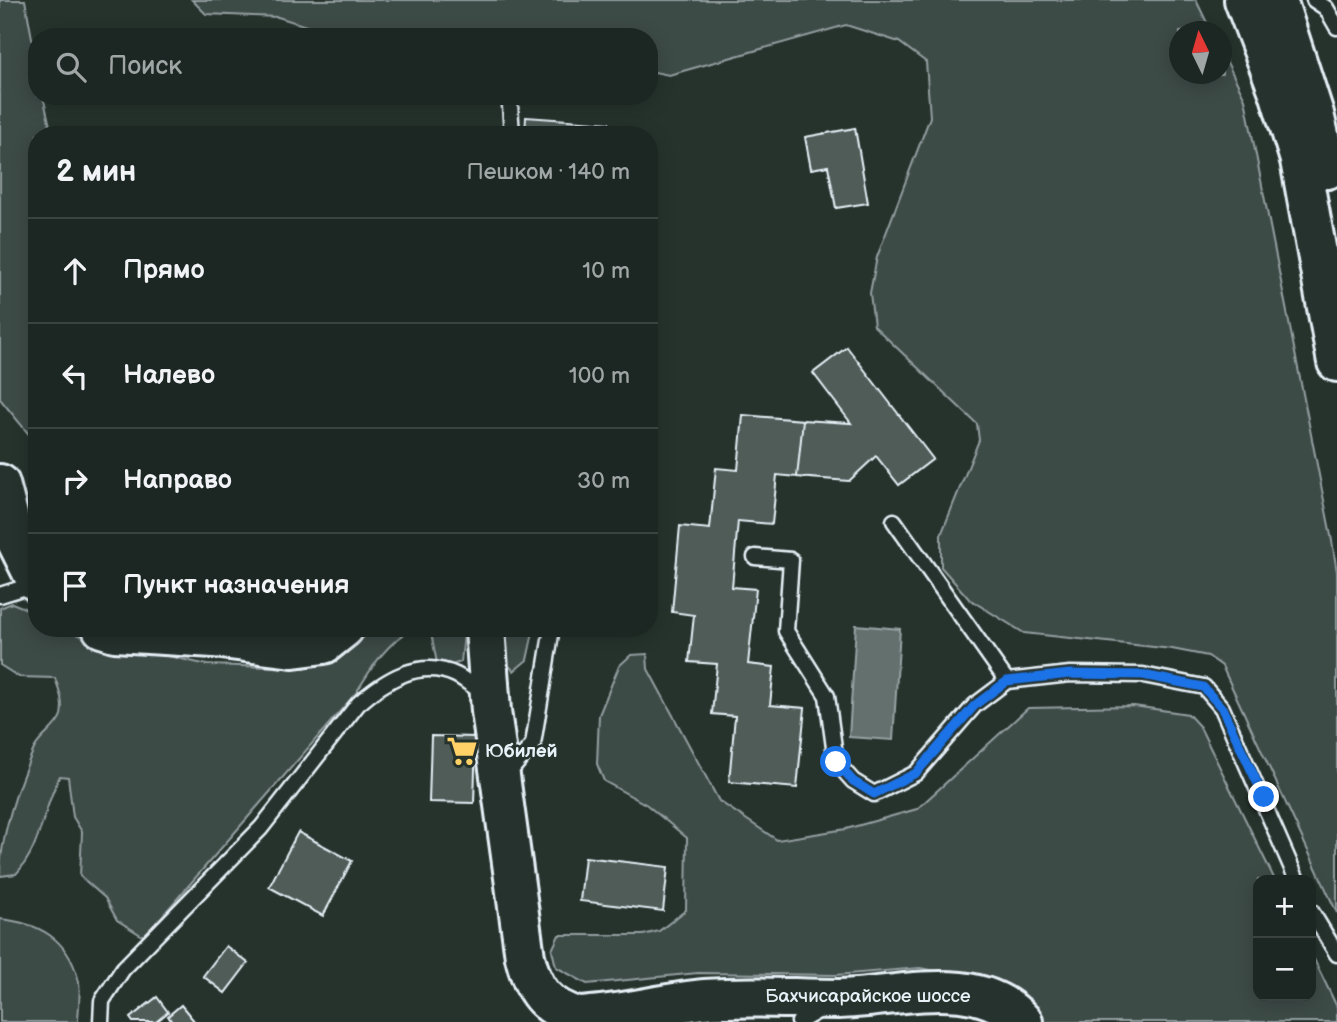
<!DOCTYPE html>
<html lang="ru">
<head>
<meta charset="utf-8">
<style>
	body { margin:0; font-family:"Balsamiq Sans",sans-serif; background:#29322f; color:#f1f3f6 }
	.controls { position:absolute; right:21px; bottom:21px; display:grid; overflow:hidden; border-radius:14px; box-shadow:0 4px 18px #0003 }
	.controls button { width:63px; height:63px; display:grid; place-items:center; padding:0; border:0; border-bottom:2px solid #3a4340; background:#1c2622; color:#f1f3f6; font:35px sans-serif }
	.compass { position:absolute; left:1169px; top:21px; width:63px; height:63px; border-radius:50%; background:#1c2622; box-shadow:0 4px 18px #0003; rotate:355deg }
	.stop { position:absolute; width:21px; height:21px; margin:-16px; border:5px solid #1a73e8; border-radius:50%; background:#fff }
	.stop.end { background:#1a73e8; border-color:#fff; box-shadow:0 2px 7px #0008 }
	.list { margin:0; padding:0; list-style:none }
	h2 { display:flex; justify-content:space-between; align-items:center; height:91px; margin:0; padding:0 28px; font-size:30px }
	h2 small { font-size:23px; font-weight:400; color:#a0a5a5 }
	.list li { display:grid; grid-template-columns:46px 1fr auto; gap:21px; align-items:center; box-sizing:border-box; height:105px; padding:0 28px; border-top:2px solid #3a4340 }
	.list b { display:block; font-size:26px; white-space:nowrap }
	.list em { font-size:23px; font-style:normal; color:#a0a5a5 }
	.icon { flex:none; width:38px; height:38px; fill:none; stroke:currentColor; stroke-width:2; stroke-linecap:round; stroke-linejoin:round }
	.map { position:relative; flex:none; width:1337px; height:1022px; overflow:hidden }
	.search { position:absolute; background:#1c2622; box-shadow:0 4px 18px #0003; left:28px; top:28px; width:630px; height:77px; display:flex; align-items:center; gap:18px; box-sizing:border-box; padding:0 24px; border-radius:28px; color:#a0a5a5; font-size:26px }
	.panel { position:absolute; background:#1c2622; box-shadow:0 4px 18px #0003; left:28px; top:126px; width:630px; height:511px; border-radius:28px }
	.map>svg:first-child { display:block }
	.green { fill:#3e4b47; stroke:#939ea0; stroke-width:2 }
	.water { fill:#636f6d; stroke:#98a3a5; stroke-width:2 }
	.building { fill:#505c59; stroke:#e8f1f8; stroke-width:2 }
	.lines { fill:none; stroke-linecap:round; stroke-linejoin:round }
	.lane-casing { stroke:#e8f1f8; stroke-width:19 }
	.secondary-casing { stroke:#e8f1f8; stroke-width:44 }
	.highway-casing { stroke:#e8f1f8; stroke-width:44 }
	.lane { stroke:#26332d; stroke-width:14 }
	.secondary { stroke:#26332d; stroke-width:38 }
	.highway { stroke:#26332d; stroke-width:38 }
	.route { stroke:#1a73e8; stroke-width:9 }
	.labels { text-anchor:middle; dominant-baseline:central; stroke-width:5; stroke-linejoin:round; paint-order:stroke }
	.poi-label { font-size:19px; font-weight:bold; fill:#e8f1f8; stroke:#26332d; text-anchor:start }
	.street-label { font-size:19px; fill:#e8f1f8; stroke:#26332d }
</style>
</head>
<body>
<div class="map">
<svg width="1337" height="1022" viewBox="0 0 1337 1022">
	<rect width="100%" height="100%" fill="#26332d"/>
	<filter id="ink" filterUnits="userSpaceOnUse"><feTurbulence type="fractalNoise" baseFrequency=".0143" numOctaves="2"/><feDisplacementMap in="SourceGraphic" scale="14" xChannelSelector="R" yChannelSelector="G"/><feConvolveMatrix kernelMatrix="1 2 1 2 8 2 1 2 1" color-interpolation-filters="sRGB"/></filter>
	<g filter="url(#ink)">
		<path class="green" d="M0 0H25L37 65V96H43L52 135H37V452L32 438 0 399Z
			M192 0H1196L1211 31 1180 32V74H1222V52L1245 99 1332 541 1337 572V913L1222 666 1208 656 1172 649 1024 633 969 599 941 567V535L979 440 977 424 874 326 870 293 877 257 930 117 926 62 899 42 846 25 669 75 649 71V37H341L278 17 206 14Z
			M12 603 37 613V628H66L79 635 207 665 305 668 362 628H414C386 643 372 667 356 693L144 937 117 920 105 898 80 876 82 832 73 817 68 777 60 776C43 808 41 848 16 874L0 876C0 837 18 784 34 749 40 736 57 728 61 715 64 701 59 690 55 678L19 677 0 665V608Z
			M430 628H460L464 634 461 662 445 667 437 663Z
			M499 628H534L527 660 514 671 503 660Z
			M647 654 648 669 719 801 777 840 846 829 917 809 1028 708 1134 706 1188 714 1200 727 1275 880H1258V996H1311V953L1337 1007V1022H1040L1008 984 920 968 836 975 698 973 587 984 556 967 552 950 559 935H643L659 931 686 910 687 838 647 805 604 781 597 764 599 715 619 666 631 655Z
			M0 919C39 923 67 938 78 978 82 990 78 1009 78 1022H0Z"/>
		<path class="water" d="M856 625 900 629 893 740 849 737Z"/>
		<path class="building" d="M526 117 609 123V135H525Z
			M855 128 868 203 836 208 828 166 811 169 805 137Z
			M847 347 933 459 899 485 876 456 849 481 797 477 803 420 851 423 813 373Z
			M743 415 803 420 797 477 777 475 772 524 738 521 732 587 756 589 748 664 774 667 770 705 805 708 797 788 729 782 735 716 712 714 717 664 689 662 694 615 672 612 680 526 710 529 716 468 738 470Z
			M431 736 476 737 474 803 429 802Z
			M298 832 352 861 323 916 269 887Z
			M585 857 668 867 663 911 580 901Z
			M226 946 248 963 225 993 203 976Z
			M157 997 168 1012 156 1022H133L130 1018Z
			M181 1005 195 1022H172L168 1016Z"/>
		<g class="lines">
			<g class="lane-casing">
				<path id="lane" d="M1314 0 1326 8 1337 27
					M510 105 512 135
					M894 521 1007 681
					M755 557 791 560 786 631 827 696 836 762 853 781 874 794 916 773 975 705 1007 681 1070 674 1143 675 1204 687 1222 708 1297 880
					M0 595 35 584
					M506 776 533 744 552 628
					M1311 911 1337 954
					M101 1022 102 1001 123 969 261 828 358 704C385 680 419 658 456 675 466 680 474 688 484 692
					M799 1022 823 1008"/>
			</g>
			<g class="secondary-casing">
				<path id="secondary" d="M0 484 13 534 37 582
					M102 628 115 632 214 638 293 648 324 644 344 628
					M485 628 491 711 525 957C533 990 545 1007 578 1017 621 1015 663 1003 705 999 750 995 794 999 839 999 898 998 978 971 1023 1022"/>
			</g>
			<g class="highway-casing">
				<path id="highway" d="M1244 0 1279 92 1300 160 1337 362
					M1277 0 1314 114 1327 169"/>
			</g>
			<use href="#lane" class="lane"/>
			<use href="#secondary" class="secondary"/>
			<use href="#highway" class="highway"/>
		</g>
	</g>
	<g class="lines" filter="url(#ink)">
		<path class="route" d="M836 762 853 781 874 794 916 773 975 705 1007 681 1070 674 1143 675 1203 687 1222 708 1264 797"/>
	</g>
	<defs>
		<g id="supermarket-bare" transform="scale(2.415)"><path d="M-6-5.5h2.5l.6 2H6L4.5 2H-2.5L-4.4-4H-6ZM-1.5 3.2a1.3 1.3 0 1 0 .1 0ZM3 3.2a1.3 1.3 0 1 0 .1 0Z" fill="#ffd166" stroke="#26332d" stroke-width="2.5" paint-order="stroke"/></g>
	</defs>
	<g fill-rule="evenodd">
		<use href="#supermarket-bare" x="462" y="751"/>
	</g>
	<g class="labels">
		<g class="poi-label">
			<text x="485" y="751">Юбилей</text>
		</g>
		<g class="street-label">
			<text x="868" y="996">Бахчисарайское шоссе</text>
		</g>
	</g>
</svg>
<div class="controls">
<button>+</button>
<button>−</button>
</div>
<svg class="compass" viewBox="-18 -18 36 36"><path d="M0-13l5 13h-10z" fill="#e53935"/><path d="M0 13l5-13h-10z" fill="#a0a5a5"/></svg>
<div class="stop" style="left:836px;top:762px"></div>
<div class="stop end" style="left:1264px;top:797px"></div>
<div class="search"><svg class="icon" aria-label="search" viewBox="0 0 24 24"><circle cx="10" cy="10" r="6"/><path d="M15 15l6 6"/></svg>Поиск</div>
<section class="panel">
<h2>2 мин<small>Пешком · 140 m</small></h2>
<ul class="list">
<li><svg class="icon" aria-label="ahead" viewBox="0 0 24 24"><path d="M12 20V5M6 11l6-6 6 6"/></svg><div><b>Прямо</b></div><em>10 m</em></li>
<li><svg class="icon" aria-label="left" viewBox="0 0 24 24"><path d="M17 20v-9H6M10 6l-5 5 5 5"/></svg><div><b>Налево</b></div><em>100 m</em></li>
<li><svg class="icon" aria-label="right" viewBox="0 0 24 24"><path d="M7 20v-9h11M14 6l5 5-5 5"/></svg><div><b>Направо</b></div><em>30 m</em></li>
<li><svg class="icon" aria-label="arrive" viewBox="0 0 24 24"><path d="M6 21V4h12l-3 4 3 4H6"/></svg><div><b>Пункт назначения</b></div></li>
</ul>
</section>
</div>
</body>
</html>
